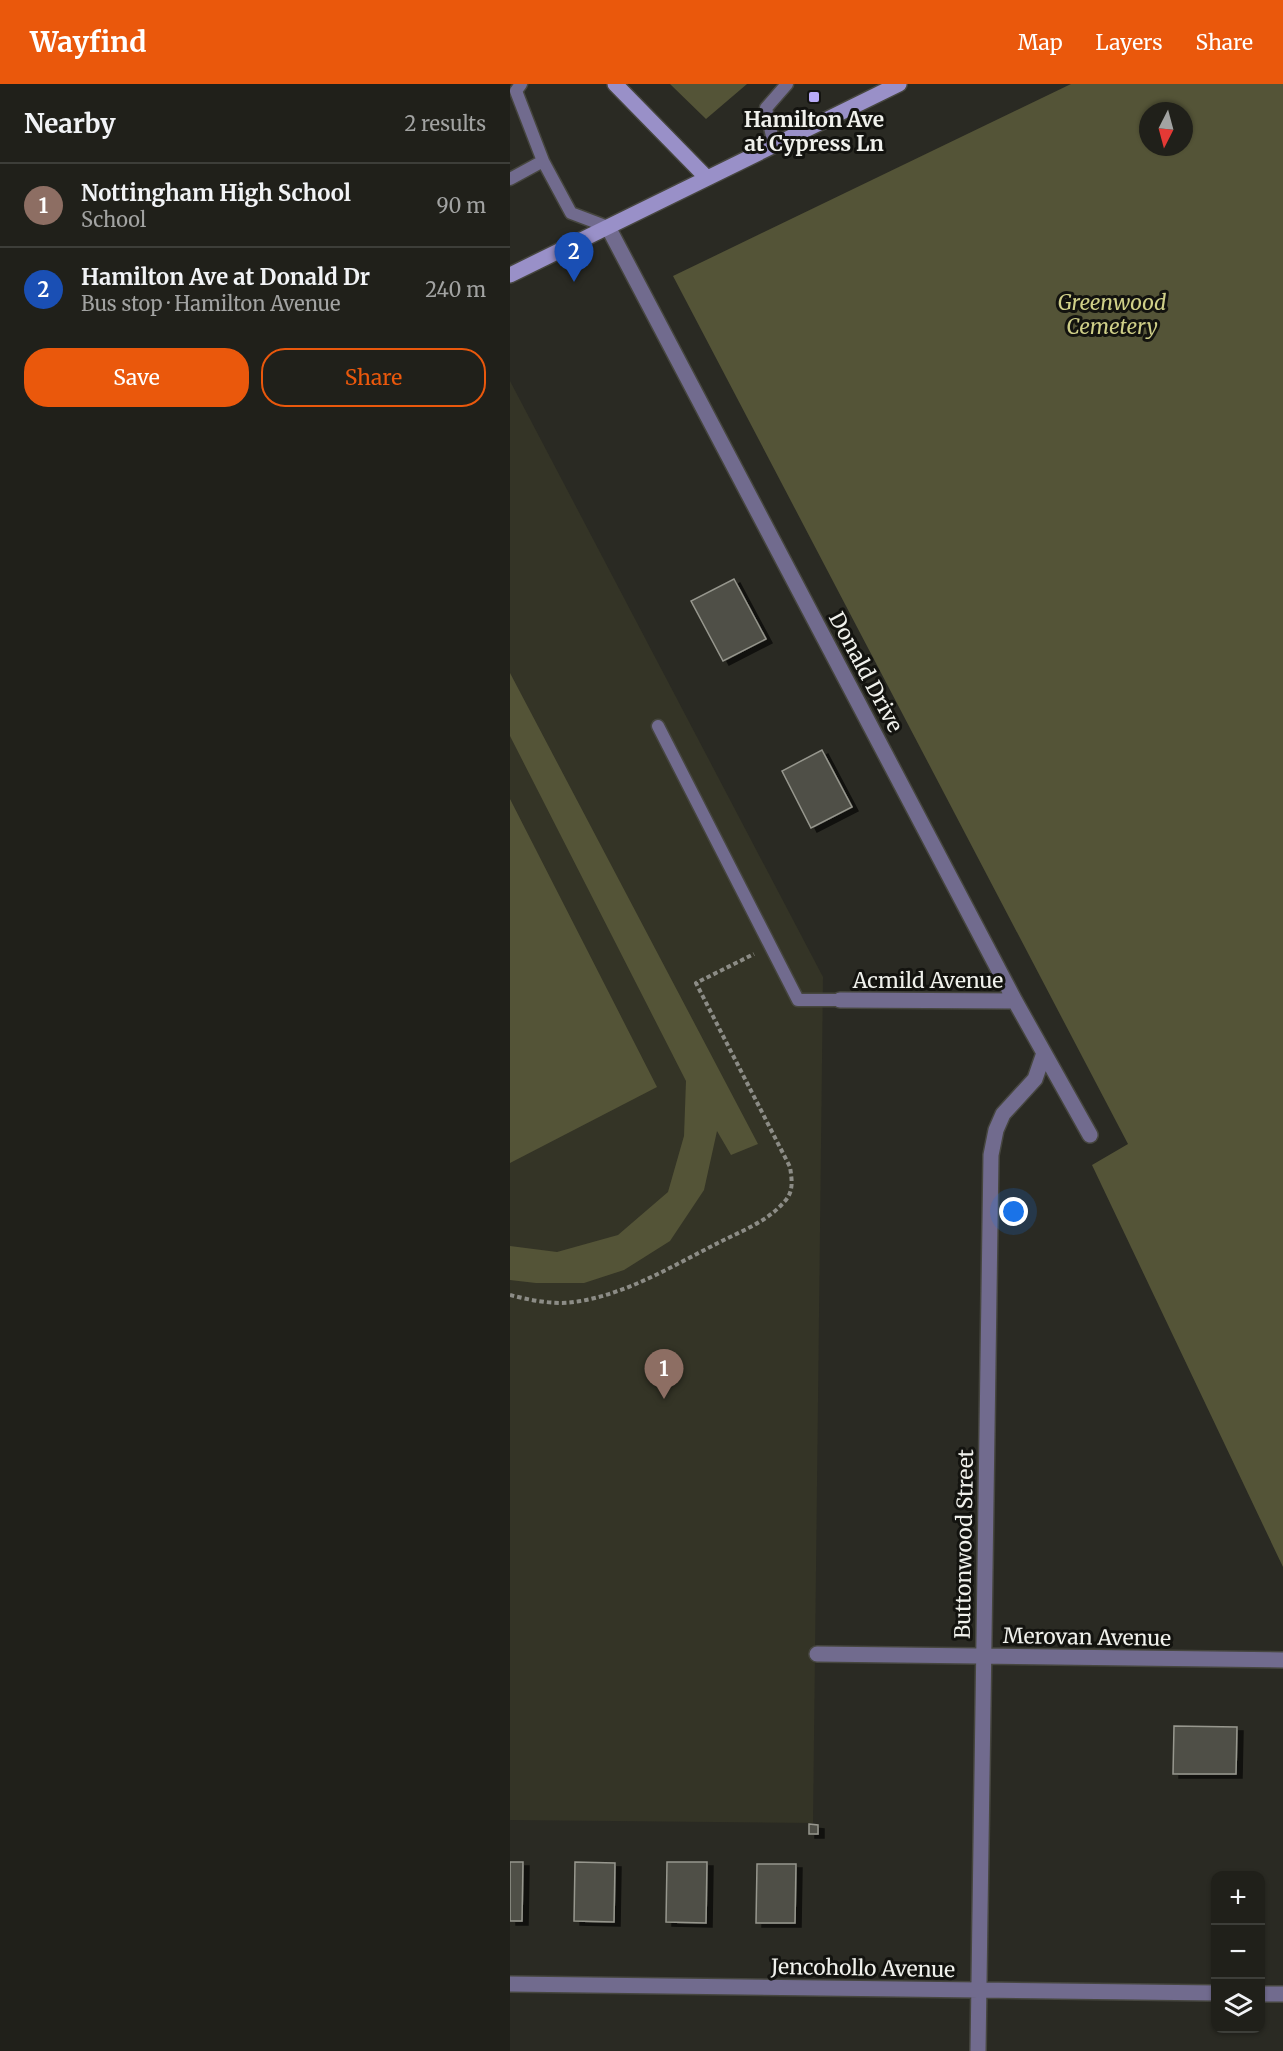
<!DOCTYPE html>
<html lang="en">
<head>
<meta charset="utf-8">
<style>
	body { margin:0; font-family:Merriweather,serif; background:#282823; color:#f1f3f6 }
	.controls { position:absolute; right:18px; bottom:18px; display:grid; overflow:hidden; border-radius:12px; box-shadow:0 2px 4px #0004 }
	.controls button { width:54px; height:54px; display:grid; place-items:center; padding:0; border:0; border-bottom:2px solid #3d3e39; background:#20201a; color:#f1f3f6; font:30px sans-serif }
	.compass { position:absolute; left:629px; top:18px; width:54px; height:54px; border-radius:50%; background:#20201a; box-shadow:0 2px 4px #0004; rotate:186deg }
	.you { position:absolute; left:504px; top:1128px; width:21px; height:21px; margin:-15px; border:4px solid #fff; border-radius:50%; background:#1a73e8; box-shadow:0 0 0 9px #1a73e833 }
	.badge { display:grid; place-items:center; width:39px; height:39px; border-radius:50%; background:#ea580c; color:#fff; font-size:20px; font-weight:700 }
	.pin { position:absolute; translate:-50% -50px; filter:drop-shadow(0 2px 3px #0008) }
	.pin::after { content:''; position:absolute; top:32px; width:21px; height:18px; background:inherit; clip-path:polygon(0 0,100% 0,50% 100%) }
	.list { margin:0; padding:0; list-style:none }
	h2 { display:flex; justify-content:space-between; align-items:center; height:78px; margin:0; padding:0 24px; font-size:26px }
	h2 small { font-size:20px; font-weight:400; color:#a2a3a2 }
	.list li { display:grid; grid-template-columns:39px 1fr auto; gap:18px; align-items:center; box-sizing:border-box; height:84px; padding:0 24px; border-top:2px solid #3d3e39 }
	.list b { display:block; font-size:22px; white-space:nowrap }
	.list p { margin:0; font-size:20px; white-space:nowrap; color:#a2a3a2 }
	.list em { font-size:20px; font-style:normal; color:#a2a3a2 }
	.actions { display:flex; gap:12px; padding:18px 24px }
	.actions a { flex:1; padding:14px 0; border:2px solid #ea580c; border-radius:24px; text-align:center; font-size:21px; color:#ea580c }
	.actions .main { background:#ea580c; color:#fff }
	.icon { flex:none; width:33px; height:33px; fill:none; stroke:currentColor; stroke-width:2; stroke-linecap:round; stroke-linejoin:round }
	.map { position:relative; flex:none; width:773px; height:1967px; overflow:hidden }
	header { display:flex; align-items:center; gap:36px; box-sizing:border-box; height:84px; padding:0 30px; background:#ea580c; color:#fff }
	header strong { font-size:28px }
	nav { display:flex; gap:33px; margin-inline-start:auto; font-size:21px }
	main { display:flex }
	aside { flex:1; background:#20201a }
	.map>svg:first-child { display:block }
	.built { fill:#343426 }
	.green { fill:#545437; fill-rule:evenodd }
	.building { fill:#4f5047; stroke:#97978e; stroke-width:1.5; filter:url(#shadow) }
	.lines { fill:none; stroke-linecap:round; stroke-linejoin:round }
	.lane-casing { stroke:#46463f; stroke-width:15 }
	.street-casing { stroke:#46463f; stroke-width:18 }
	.secondary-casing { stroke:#46463f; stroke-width:18 }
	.path { stroke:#8c8c86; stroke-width:4; stroke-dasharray:4.5 3; stroke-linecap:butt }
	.lane { stroke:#716b8e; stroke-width:12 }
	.street { stroke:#716b8e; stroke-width:15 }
	.secondary { stroke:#9990c8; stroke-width:15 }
	.poi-dot { fill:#b8abf7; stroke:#13130f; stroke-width:2 }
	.labels { text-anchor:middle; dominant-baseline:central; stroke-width:6; stroke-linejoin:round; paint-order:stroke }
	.poi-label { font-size:21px; font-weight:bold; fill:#f0f1ec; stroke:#13130f }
	.park-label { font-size:21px; font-style:italic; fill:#cfcf88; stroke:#13130f }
	.street-label { font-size:21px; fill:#f0f1ec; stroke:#13130f }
</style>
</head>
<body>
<header>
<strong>Wayfind</strong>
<nav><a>Map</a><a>Layers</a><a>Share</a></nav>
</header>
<main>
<aside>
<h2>Nearby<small>2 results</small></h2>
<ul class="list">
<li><span class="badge" style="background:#8d6e63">1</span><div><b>Nottingham High School</b><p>School</p></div><em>90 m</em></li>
<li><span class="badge" style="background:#1a4fb4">2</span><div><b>Hamilton Ave at Donald Dr</b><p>Bus stop · Hamilton Avenue</p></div><em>240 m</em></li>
</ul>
<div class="actions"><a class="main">Save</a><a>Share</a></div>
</aside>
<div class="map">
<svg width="773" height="1967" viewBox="0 0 773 1967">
	<defs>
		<filter id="shadow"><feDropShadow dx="6" dy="4" stdDeviation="0" flood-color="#0009"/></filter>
	</defs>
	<rect width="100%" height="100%" fill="#2a2a23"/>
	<path class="built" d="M0 297 313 893 303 1739 0 1736Z"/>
	<path class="green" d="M160 0H237L196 35Z
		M561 0H773V1483L582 1081 618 1060 163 192ZM638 27H674V63H638Z
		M0 589 248 1060 221 1071 207 1047 194 1106 160 1157 114 1186 74 1199H26L0 1196V1162L47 1168 108 1151 158 1108 174 1052 176 997 0 652Z
		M0 715 147 1003 0 1079Z"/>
	<path class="building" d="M224 495 256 555 213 577 181 517Z
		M312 666 342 723 301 744 272 687Z
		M664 1642 727 1643 726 1690H663Z
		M299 1740 308 1741V1750H299Z
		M0 1778H13L12 1837H0Z
		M65 1778 105 1779 104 1838 64 1837Z
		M157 1778H197L196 1839 156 1838Z
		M247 1780H286L285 1839H246Z"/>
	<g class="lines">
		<g class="lane-casing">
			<path id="lane" d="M264 62 256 24 277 0
				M33 77 61 129 98 143
				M0 95 33 77 6 7 11 0
				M148 642 288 916H330"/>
		</g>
		<g class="street-casing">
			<path id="street" d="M98 143 505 917 580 1051
				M330 916 505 917
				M307 1570 773 1576
				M0 1900 706 1909
				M750 1910H773
				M468 1967 481 1071 486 1046 493 1030 525 995 534 969"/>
		</g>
		<g class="secondary-casing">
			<path id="secondary" d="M105 0 197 94
				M0 191 389 0"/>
		</g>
		<path class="path" d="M0 1211C19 1216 44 1221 64 1218 116 1211 162 1182 208 1159 231 1147 257 1138 274 1118 284 1108 282 1096 280 1083L186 899 244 870"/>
		<use href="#lane" class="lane"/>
		<use href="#street" class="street"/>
		<use href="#secondary" class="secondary"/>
	</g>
	<rect class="poi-dot" x="298" y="7" width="12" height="12" rx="3"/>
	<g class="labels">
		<g class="poi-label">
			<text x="304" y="35">Hamilton Ave<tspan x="304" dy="24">at Cypress Ln</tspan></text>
		</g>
		<g class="park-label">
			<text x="602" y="218">Greenwood<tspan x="602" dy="24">Cemetery</tspan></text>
		</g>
		<g class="street-label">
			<text transform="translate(356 588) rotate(62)">Donald Drive</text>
			<text x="418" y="896">Acmild Avenue</text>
			<text transform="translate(454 1460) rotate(-89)">Buttonwood Street</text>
			<text transform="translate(577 1553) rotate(1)">Merovan Avenue</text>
			<text transform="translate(353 1884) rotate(1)">Jencohollo Avenue</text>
		</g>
	</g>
</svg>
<div class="controls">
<button>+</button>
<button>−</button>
<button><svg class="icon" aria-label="layers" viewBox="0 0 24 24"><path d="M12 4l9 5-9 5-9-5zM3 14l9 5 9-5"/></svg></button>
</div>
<svg class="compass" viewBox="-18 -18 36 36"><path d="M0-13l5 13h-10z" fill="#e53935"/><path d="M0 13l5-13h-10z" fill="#a2a3a2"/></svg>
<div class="you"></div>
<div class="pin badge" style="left:154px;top:1315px;background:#8d6e63">1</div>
<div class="pin badge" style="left:64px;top:198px;background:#1a4fb4">2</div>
</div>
</main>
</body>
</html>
